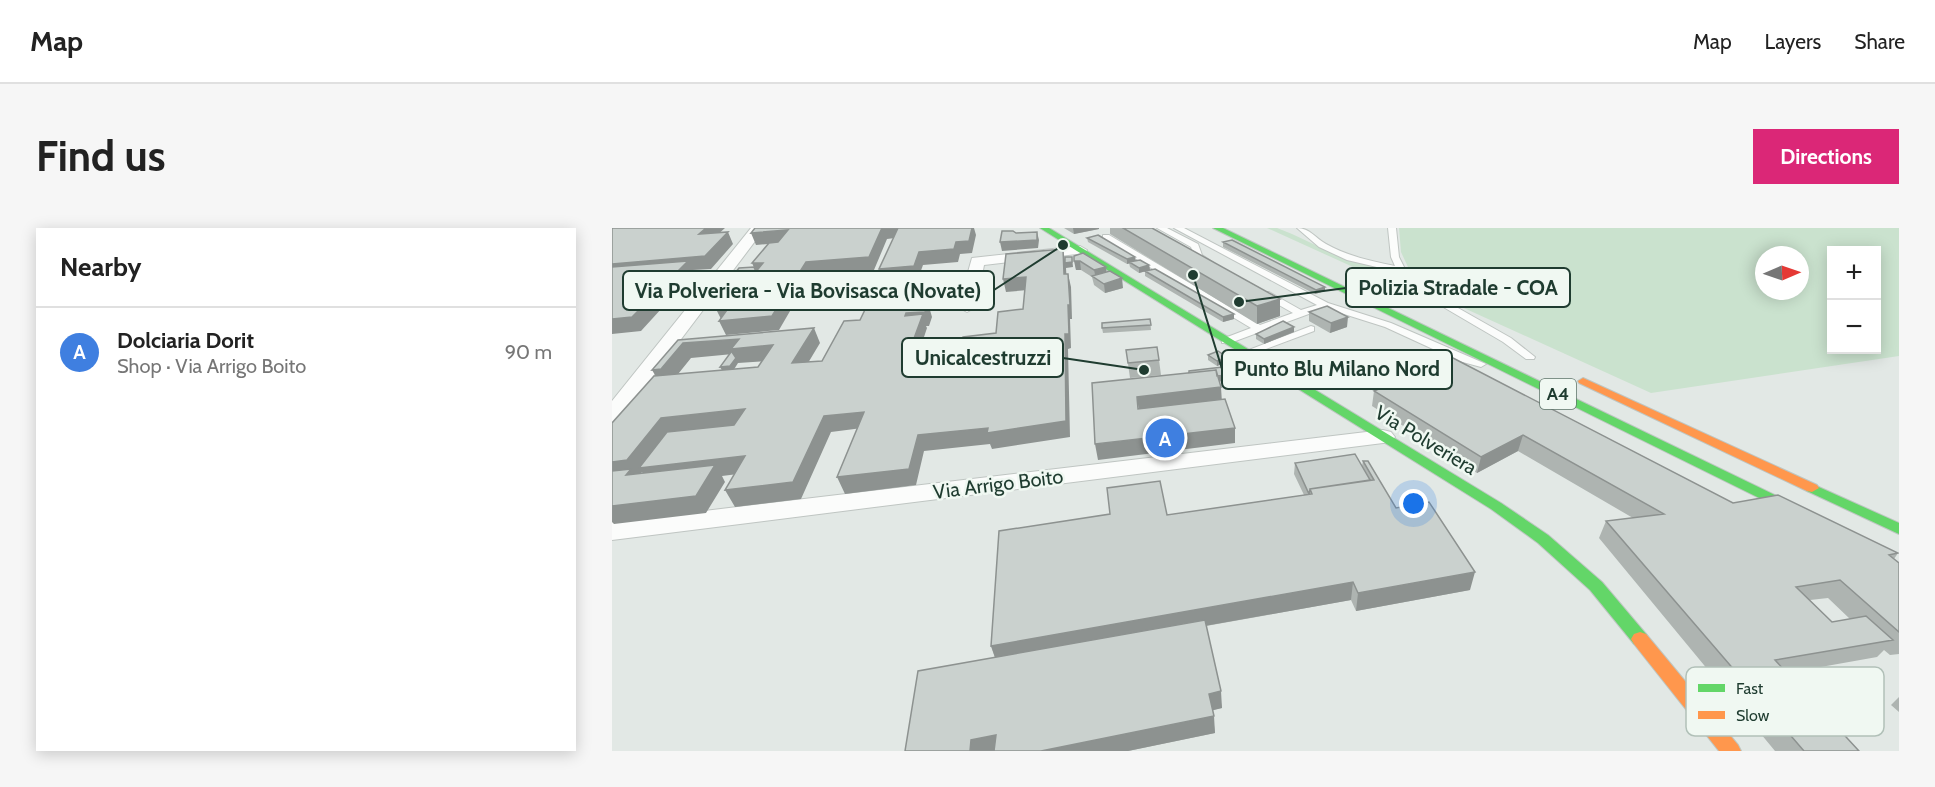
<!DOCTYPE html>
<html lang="en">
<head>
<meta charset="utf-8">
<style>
	body { margin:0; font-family:Cabin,sans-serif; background:#f6f6f6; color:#222 }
	.controls { position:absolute; right:18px; top:18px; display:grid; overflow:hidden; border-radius:0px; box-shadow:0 3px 15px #0003 }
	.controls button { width:54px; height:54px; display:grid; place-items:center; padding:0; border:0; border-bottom:2px solid #e0e0e0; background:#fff; color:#222; font:30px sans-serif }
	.compass { position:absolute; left:1143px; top:18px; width:54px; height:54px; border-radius:50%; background:#fff; box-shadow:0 3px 15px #0003; rotate:88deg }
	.you { position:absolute; left:802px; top:276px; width:21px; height:21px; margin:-15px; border:4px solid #fff; border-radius:50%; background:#1a73e8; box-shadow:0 0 0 9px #1a73e833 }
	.badge { display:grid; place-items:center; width:39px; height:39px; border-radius:50%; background:#db2777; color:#fff; font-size:20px; font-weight:700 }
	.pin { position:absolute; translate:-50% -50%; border:3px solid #fff; box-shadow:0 2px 6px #0006 }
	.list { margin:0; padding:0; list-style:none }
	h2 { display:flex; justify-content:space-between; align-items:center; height:78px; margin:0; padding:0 24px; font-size:26px }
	h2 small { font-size:20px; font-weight:400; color:#767676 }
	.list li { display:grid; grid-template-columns:39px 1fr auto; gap:18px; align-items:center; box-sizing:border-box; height:90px; padding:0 24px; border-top:2px solid #e0e0e0 }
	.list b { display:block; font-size:22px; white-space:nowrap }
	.list p { margin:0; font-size:20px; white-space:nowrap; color:#767676 }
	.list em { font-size:20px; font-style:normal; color:#767676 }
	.map { position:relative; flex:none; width:1287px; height:523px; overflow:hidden; border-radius:0px }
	header { display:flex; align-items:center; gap:36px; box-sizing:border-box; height:84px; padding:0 30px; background:#fff; border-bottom:2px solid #e0e0e0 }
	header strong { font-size:28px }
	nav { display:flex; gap:33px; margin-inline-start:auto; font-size:21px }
	.intro { display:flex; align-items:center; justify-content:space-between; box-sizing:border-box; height:144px; padding:0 36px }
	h1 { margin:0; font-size:42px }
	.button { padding:15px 27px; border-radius:0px; background:#db2777; color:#fff; font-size:21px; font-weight:700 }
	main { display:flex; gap:36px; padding:0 36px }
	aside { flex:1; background:#fff; border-radius:0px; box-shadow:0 3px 15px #0003 }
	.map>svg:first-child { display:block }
	.green { fill:#cae2ce; fill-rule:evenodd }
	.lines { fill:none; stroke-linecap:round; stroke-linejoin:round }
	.lane-casing { stroke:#bfc5c2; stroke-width:2 }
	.street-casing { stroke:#bfc5c2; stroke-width:2 }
	.fast-casing { stroke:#bec6c2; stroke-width:2 }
	.slow-casing { stroke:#bec6c2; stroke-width:2 }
	.lane { fill:#fbfcfb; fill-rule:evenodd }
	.street { fill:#fbfcfb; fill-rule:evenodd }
	.fast { fill:#63d668; fill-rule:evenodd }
	.slow { fill:#ff974d; fill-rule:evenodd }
	.wall { fill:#aeb4b1; fill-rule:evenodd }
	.shaded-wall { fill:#8d9290 }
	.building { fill:#cad1ce; stroke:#8d9290; stroke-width:1.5 }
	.labels { text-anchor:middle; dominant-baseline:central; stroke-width:5; stroke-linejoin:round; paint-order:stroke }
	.shield { fill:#f0f8f2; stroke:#5e746a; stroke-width:1.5 }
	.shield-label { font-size:18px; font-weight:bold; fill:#1f3c30 }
	.street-label { font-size:20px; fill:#1f3c30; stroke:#f0f8f2 }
	.key { fill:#f0f8f2; stroke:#b1c0b8; stroke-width:1.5 }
	.key-label { font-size:16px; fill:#1f3c30 }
	.leader { fill:none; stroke:#1f3c30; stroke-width:2 }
	.callout-dot { fill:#1f3c30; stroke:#f0f8f2; stroke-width:2 }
	.callout { fill:#f0f8f2; stroke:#1f3c30; stroke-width:2 }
	.callout-label { font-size:21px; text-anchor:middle; font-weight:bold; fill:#1f3c30 }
</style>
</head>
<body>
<header>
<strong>Map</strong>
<nav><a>Map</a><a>Layers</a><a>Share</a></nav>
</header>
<div class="intro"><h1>Find us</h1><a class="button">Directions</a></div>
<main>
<aside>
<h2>Nearby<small></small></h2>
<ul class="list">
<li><span class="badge" style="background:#3f7fe0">A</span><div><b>Dolciaria Dorit</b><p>Shop · Via Arrigo Boito</p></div><em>90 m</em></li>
</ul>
</aside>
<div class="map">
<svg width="1287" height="523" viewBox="0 0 1287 523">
	<rect width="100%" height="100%" fill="#e2e8e5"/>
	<path class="green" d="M655 0H665L680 6 729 29 780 43 796 52 817 71 814 72Z
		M787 0H1287V128L1039 165 843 76 796 39 789 24ZM1220 22H1264V122H1220ZM1152 27H1188V63H1152Z"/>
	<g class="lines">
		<g class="lane-casing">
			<path id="lane" d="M545 0H555L586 16 590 27 602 35 595 37 583 30 579 19Z
				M562 0H572L716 75 779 95 874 136 869 139 847 133 773 99 713 80 618 115H610V111L639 100 491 11V7H497L648 97 681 85 651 68V64H657L689 82 705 77Z
				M685 0C698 0 703 10 714 16 735 28 759 33 783 38L779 29 776 0H784L787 29 793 41 839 76 899 110 923 129 922 131H914L891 114 833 80 786 44 735 32 707 19Z
				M699 98 702 99V103L638 127H630L629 125Z"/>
		</g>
		<g class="street-casing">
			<path id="street" d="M139 0H153L8 192 0 194V173Z
				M468 18 475 22 473 25 372 37 364 79 355 84 346 79 360 30Z
				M771 202 779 204 783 209 779 214 0 312V294Z"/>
		</g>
		<g class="fast-casing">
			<path id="fast" d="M428 0H437L889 275 936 307 990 354 1034 406 1037 411 1034 416 1028 418 1022 416 978 362 926 315 879 281Z
				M601 0H611L1202 286 1204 289 1197 294 1192 292Z
				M1200 256 1287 295V306L1195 263 1193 260Z"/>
		</g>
		<g class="slow-casing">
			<path id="slow" d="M971 150 1205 257 1207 260 1200 264 1195 263 967 155 966 153Z
				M1028 404 1034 406 1126 517 1129 523H1107L1022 416 1019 411 1022 406Z"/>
		</g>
		<use href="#lane" class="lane"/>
		<use href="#street" class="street"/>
		<use href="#fast" class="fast"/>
		<use href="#slow" class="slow"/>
	</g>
	<path class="wall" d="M452 0H487V1L462 6Z
		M498 0H540L668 71V88L645 96 498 6Z
		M475 10 524 33 537 37 538 42 527 45 518 39 517 35 515 36 476 14Z
		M611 14 713 59V63L703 66 611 19Z
		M462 28 494 39V44L511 60 493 65 482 57 480 49 469 42H464Z
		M533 43 622 91 611 94 533 48Z
		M697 84 735 99 718 105 697 93Z
		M538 91 539 102 491 105 490 100Z
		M682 99V104L652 116 644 111V106Z
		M514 122 547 132 549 147 518 150Z
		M596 127 615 129V134L605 138 596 132Z
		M841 130 1121 275 1286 325 1282 331 1287 335V426L1278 427 1272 422 1265 429 1175 445 1247 523H1163L987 310 994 293 1021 290 906 223 865 245 760 178 762 163ZM1216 370 1238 391 1220 394 1198 372Z
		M751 233 784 280 858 362 744 383 739 372 594 398 610 480 600 482 603 505 516 523H293L383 430 379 418 555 287 692 267 682 246 683 235 750 238Z
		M1287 469V484L1279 477Z"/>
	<path class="shaded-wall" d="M94 0H113L93 18 87 6Z
		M270 0H288L291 9 275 11 262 42 199 47 167 102 114 107 107 93 194 34Z
		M360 0H362L364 7 360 25 348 26 346 34 311 37 306 51 272 54 267 41 307 24 344 14Z
		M461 0H487V1L462 6Z
		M176 2 181 14 144 17 139 5Z
		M116 4 121 16 99 41 81 42 82 45 29 103 0 106V36Z
		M425 4 427 12 426 20 390 23 388 14Z
		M451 21 453 35 460 29 461 39 454 40 455 59 452 46Z
		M523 29 524 34 515 36V31Z
		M462 33H468L469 42H464Z
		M140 35H151L156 47 125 50 123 45 144 44Z
		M537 37 538 42 527 45V40Z
		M494 39 495 48 484 51 482 42Z
		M456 46 459 59 460 91H458L459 120 456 121 458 209 380 221 378 216 312 223 304 257 233 266 225 249 306 207 453 106 456 77Z
		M414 49 416 62 394 64 391 51Z
		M510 50 511 60 493 65 492 56Z
		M305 58 309 71 304 84 316 75 320 89 317 98H314L315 100 302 139 297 124 293 88Z
		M713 59V63L703 66 704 62Z
		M668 71V88L645 96V78Z
		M120 75 109 91 102 77Z
		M622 86V91L611 94V89Z
		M736 89 735 99 718 105 719 95Z
		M682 99V104L652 116V111Z
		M202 100 208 115 187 150 180 135Z
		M127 111 161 117 168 132 126 135 121 143 111 144 108 139 121 126 79 130 58 156 49 157 40 142 71 115Z
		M405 111 409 125 353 131 349 117Z
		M331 121 335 136 329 161 324 146Z
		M615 129V134L605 138V133Z
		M639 145V150L578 157V151Z
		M609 159 610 175 527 184 525 169Z
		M133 181V228L142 244 110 248 113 254 94 285 2 296 0 294V278L38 256 30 244 26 249 0 251V234L49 190Z
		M252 184 258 199 219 204 189 271 123 279 113 262 212 188Z
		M623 200V215L486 232 483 216Z
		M911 207 906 223 865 245 869 229Z
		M863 344 858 362 744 383 746 365Z
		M741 354 739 372 385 435 379 418Z
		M609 463 610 480 598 483 597 466Z
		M602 488 603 505 516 523H429Z
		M384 507 390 523H358L359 512Z"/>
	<path class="building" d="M0 0H94L87 6 116 4 93 28 0 36Z
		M143 0H270L257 29 194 34 160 88 107 93 120 75 102 77 120 54 137 52 151 35H140L157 15 166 14 176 2 139 5Z
		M286 0H360L357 13 344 14 342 21 307 24 302 38 267 41Z
		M511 0H540L668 71 645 78Z
		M390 3H401L404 5 425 4V12L388 14Z
		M486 7 523 29 515 31 475 10Z
		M620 12 713 59 704 62 611 14Z
		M451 21 452 46H456L458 77H456L457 106H453L454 193 375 205 376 200 306 207 297 241 225 249 252 184 212 188 181 254 113 262 133 228 27 240 55 204 122 197 133 181 49 190 15 232 0 234V195L42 148 146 139 161 117 119 121 127 111 71 115 49 141 40 142 66 112 202 100 180 135 210 133 232 93 248 92 263 61 305 58 298 76 316 75 313 84 294 85 293 88 311 86 297 124 331 121 324 146 403 138 405 111 349 117 351 109 384 105 386 84 411 81 414 49 391 51 394 26Z
		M471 25 494 39 482 42 468 33H462V28Z
		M453 29H460V34L453 35Z
		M528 32 537 37 527 40 517 34Z
		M76 33 20 89 0 91V39Z
		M142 39 144 44 123 45 127 40Z
		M543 41 622 86 611 89 533 43Z
		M498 43 510 50 492 56 480 48Z
		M715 78 736 89 719 95 697 84Z
		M538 91 539 97 490 100V95Z
		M671 93 682 99 652 111 644 106Z
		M545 119 547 132 516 135 514 122Z
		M606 123 615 129 605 133 596 127Z
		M119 124H120L124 130 118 138 108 139Z
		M841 130 1121 275 1166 267 1286 325 1277 327 1287 335V404L1228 352 1184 359 1220 394 1254 388 1281 412 1163 432 1247 523H1192L994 293 1052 286 911 207 869 229 762 163Z
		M636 136 639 145 605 148 604 142 577 145V143Z
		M604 142 609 159 525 169 526 181 613 171 623 200 483 216 480 155Z
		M743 226 758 252 698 261 697 266 683 235Z
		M751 233H756L784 280 817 274 863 344 746 365 741 354 379 418 387 303 498 286 495 260 548 253 555 287 700 266 698 261 762 252Z
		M103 237 84 268 0 278V243L19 241 14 247Z
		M593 392 609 463 597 466 602 488 429 523H382L384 507 359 512 358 523H293L306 443Z"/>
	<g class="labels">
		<rect class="shield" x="928" y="151" width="36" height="30" rx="4.5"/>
		<g class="shield-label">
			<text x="946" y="166">A4</text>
		</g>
		<g class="street-label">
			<text transform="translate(814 212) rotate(31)">Via Polveriera</text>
			<text transform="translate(386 256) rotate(-7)">Via Arrigo Boito</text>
		</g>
	</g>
	<rect x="1074" y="439" width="198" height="69" rx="9" class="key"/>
	<rect x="1086" y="456" width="27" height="8" fill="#63d668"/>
	<rect x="1086" y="483" width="27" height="8" fill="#ff974d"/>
	<g class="key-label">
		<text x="1124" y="466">Fast</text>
		<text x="1124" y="493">Slow</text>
	</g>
	<path class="leader" d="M627 74L734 60M451 17L382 62M532 142L451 130M581 47L610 141"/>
	<g class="callout-dot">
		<circle cx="627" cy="74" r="6"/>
		<circle cx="451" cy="17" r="6"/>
		<circle cx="532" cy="142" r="6"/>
		<circle cx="581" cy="47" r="6"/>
	</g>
	<g class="callout">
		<rect x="734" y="40" width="224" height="39" rx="6"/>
		<rect x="11" y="43" width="371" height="39" rx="6"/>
		<rect x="290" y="110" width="161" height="39" rx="6"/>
		<rect x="610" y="122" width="230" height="39" rx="6"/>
	</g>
	<g class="callout-label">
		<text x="846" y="67">Polizia Stradale - COA</text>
		<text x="196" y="70">Via Polveriera - Via Bovisasca (Novate)</text>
		<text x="371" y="137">Unicalcestruzzi</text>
		<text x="725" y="148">Punto Blu Milano Nord</text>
	</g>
</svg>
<div class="controls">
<button>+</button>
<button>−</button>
</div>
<svg class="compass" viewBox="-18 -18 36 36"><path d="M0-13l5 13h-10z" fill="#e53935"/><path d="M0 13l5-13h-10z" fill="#767676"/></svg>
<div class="you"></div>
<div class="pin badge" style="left:553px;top:210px;background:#3f7fe0">A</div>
</div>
</main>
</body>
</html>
